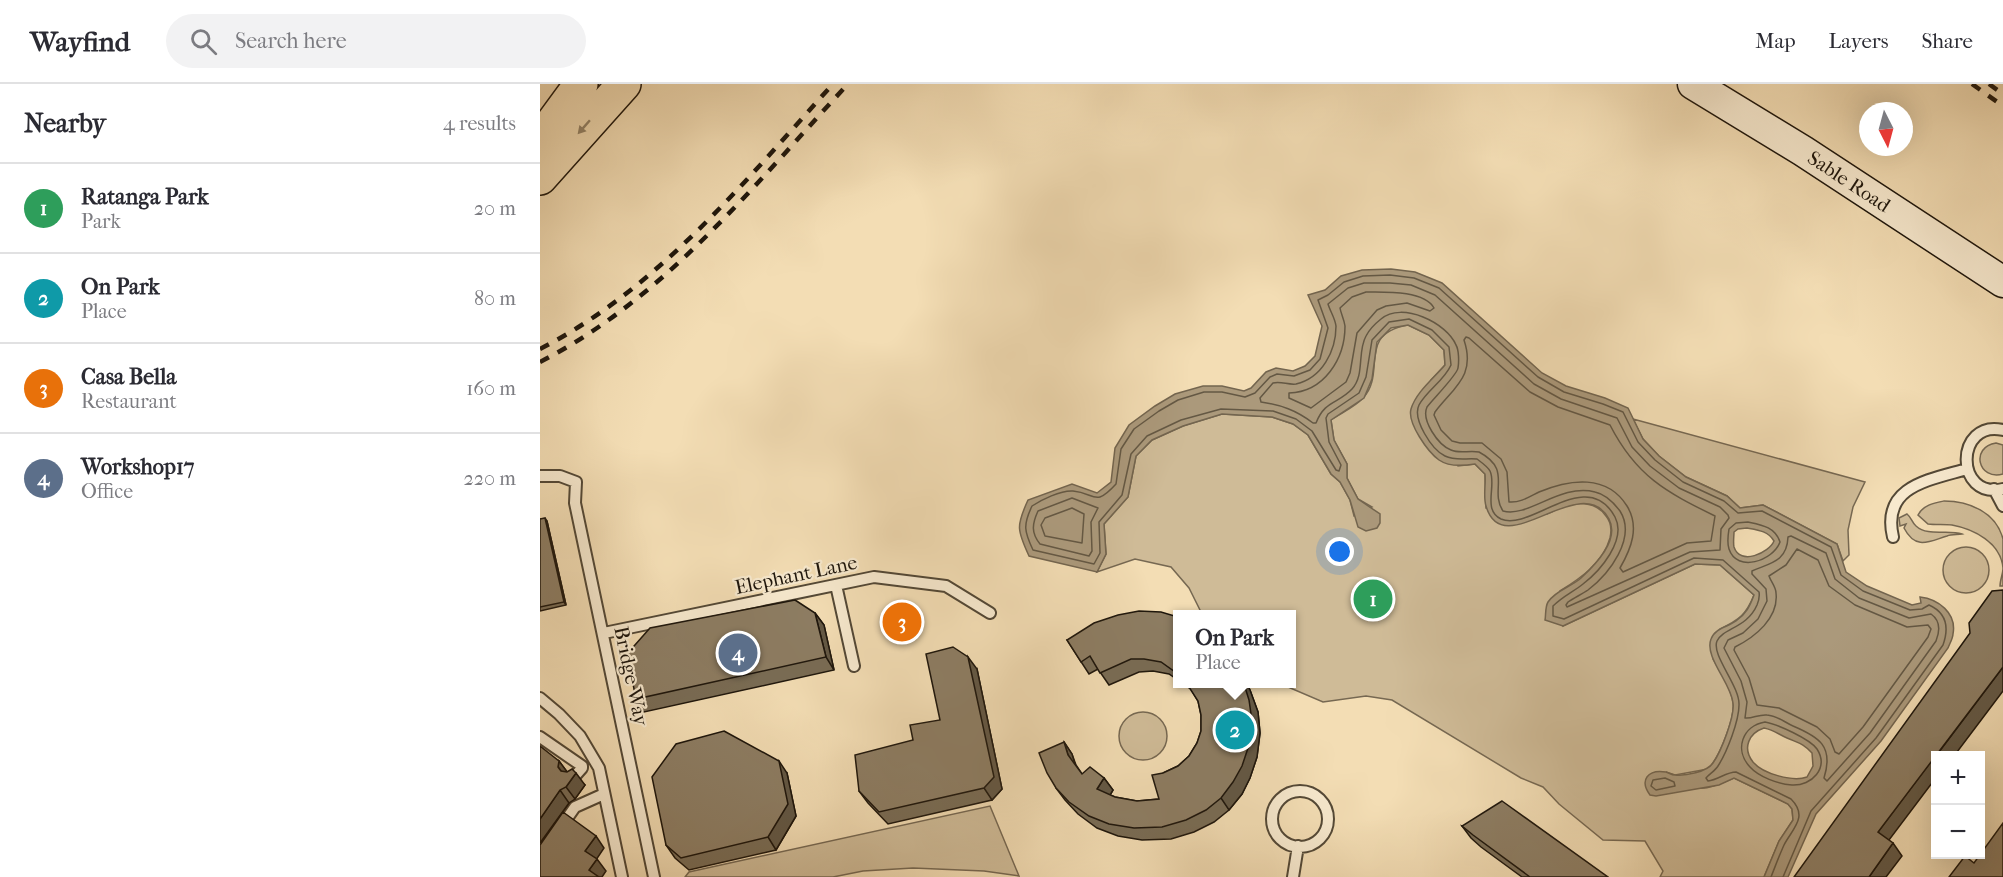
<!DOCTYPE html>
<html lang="en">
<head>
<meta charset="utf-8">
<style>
	body { margin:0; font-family:"IM FELL French Canon",serif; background:#f2f2f3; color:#2b2b33 }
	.controls { position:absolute; right:18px; bottom:18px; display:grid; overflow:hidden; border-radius:0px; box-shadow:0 6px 24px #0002 }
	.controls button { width:54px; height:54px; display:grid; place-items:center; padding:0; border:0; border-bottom:2px solid #e1e1e2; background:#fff; color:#2b2b33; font:30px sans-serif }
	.compass { position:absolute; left:1319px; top:18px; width:54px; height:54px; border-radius:50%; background:#fff; box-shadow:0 6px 24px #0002; rotate:174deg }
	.you { position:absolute; left:800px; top:468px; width:21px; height:21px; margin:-15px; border:4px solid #fff; border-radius:50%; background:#1a73e8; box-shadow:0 0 0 9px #1a73e833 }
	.badge { display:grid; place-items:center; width:39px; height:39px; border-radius:50%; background:#111827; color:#fff; font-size:20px; font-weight:700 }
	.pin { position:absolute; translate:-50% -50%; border:3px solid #fff; box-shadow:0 2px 6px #0006 }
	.popup { position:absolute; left:633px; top:526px; width:123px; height:78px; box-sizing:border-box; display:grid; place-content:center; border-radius:0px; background:#fff; filter:drop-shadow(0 2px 4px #0005); font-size:20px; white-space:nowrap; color:#7c7c81 }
	.popup b { font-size:22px; color:#2b2b33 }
	.popup::after { content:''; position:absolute; left:50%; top:100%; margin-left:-12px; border:12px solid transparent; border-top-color:#fff }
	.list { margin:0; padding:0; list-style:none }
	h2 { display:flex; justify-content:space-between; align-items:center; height:78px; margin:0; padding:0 24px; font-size:26px }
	h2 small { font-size:20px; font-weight:400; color:#7c7c81 }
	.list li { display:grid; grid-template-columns:39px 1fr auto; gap:18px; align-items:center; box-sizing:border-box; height:90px; padding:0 24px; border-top:2px solid #e1e1e2 }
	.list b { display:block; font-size:22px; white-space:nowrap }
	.list p { margin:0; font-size:20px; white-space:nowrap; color:#7c7c81 }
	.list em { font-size:20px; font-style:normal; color:#7c7c81 }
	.icon { flex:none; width:33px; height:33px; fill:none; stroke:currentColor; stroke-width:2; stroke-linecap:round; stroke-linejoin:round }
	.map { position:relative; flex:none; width:1463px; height:793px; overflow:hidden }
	header { display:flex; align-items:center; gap:36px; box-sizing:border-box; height:84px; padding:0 30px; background:#fff; border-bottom:2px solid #e1e1e2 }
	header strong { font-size:28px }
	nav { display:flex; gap:33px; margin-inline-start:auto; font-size:21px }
	.search { width:420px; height:54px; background:#f2f2f3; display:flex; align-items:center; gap:15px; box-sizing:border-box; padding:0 21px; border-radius:33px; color:#7c7c81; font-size:22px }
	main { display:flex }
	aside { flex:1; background:#fff }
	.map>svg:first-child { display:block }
	.green { fill:#cfbb97; stroke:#766852; stroke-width:1.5 }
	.water { fill:#ab997b; stroke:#73654f; stroke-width:1.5; fill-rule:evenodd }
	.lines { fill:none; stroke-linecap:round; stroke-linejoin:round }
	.shore { stroke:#645844; stroke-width:1.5 }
	.lane-casing { stroke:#534836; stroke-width:14 }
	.secondary-casing { stroke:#1e160c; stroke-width:33 }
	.highway-casing { stroke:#1e160c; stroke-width:36 }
	.lane { stroke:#f7e9ce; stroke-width:10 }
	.secondary { stroke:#f7e9ce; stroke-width:30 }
	.highway { stroke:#f3ddb4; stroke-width:33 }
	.rail { stroke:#1e160c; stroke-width:4.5; stroke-dasharray:10 10; stroke-linecap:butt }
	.wall { fill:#796c55; stroke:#1e160c; stroke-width:1.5 }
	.shaded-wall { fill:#635845; stroke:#1e160c; stroke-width:1.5 }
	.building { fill:#8d7d63; stroke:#1e160c; stroke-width:1.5 }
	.oneway { fill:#938368 }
	.labels { text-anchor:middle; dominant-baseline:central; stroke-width:4.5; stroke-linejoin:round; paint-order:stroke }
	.street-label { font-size:20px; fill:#1e160c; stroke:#f7e9ce }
</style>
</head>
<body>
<header>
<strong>Wayfind</strong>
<div class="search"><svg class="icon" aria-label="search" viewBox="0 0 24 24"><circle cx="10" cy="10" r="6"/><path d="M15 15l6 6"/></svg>Search here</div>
<nav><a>Map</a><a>Layers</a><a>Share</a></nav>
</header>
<main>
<aside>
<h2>Nearby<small>4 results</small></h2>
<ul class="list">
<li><span class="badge" style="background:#2e9e5b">1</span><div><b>Ratanga Park</b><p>Park</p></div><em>20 m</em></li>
<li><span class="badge" style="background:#0f9aa8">2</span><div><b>On Park</b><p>Place</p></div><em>80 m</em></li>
<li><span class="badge" style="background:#e8710a">3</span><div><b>Casa Bella</b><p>Restaurant</p></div><em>160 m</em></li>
<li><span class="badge" style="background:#5c6f8a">4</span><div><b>Workshop17</b><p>Office</p></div><em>220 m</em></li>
</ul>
</aside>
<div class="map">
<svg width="1463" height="793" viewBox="0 0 1463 793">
	<rect width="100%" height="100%" fill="#f3ddb4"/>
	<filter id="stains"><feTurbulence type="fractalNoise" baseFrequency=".00333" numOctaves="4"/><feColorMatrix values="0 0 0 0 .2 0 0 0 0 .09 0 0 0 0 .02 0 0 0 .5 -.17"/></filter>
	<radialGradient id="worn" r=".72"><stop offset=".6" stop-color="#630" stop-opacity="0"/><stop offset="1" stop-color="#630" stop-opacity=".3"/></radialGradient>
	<path class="green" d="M868 241 889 251 904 266 905 281 891 296 918 382 935 380 945 390 946 424C959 425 996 432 1007 430 1011 429 1015 426 1019 424 1035 418 1055 416 1066 432 1071 438 1072 445 1070 454 1063 479 1041 494 1020 507L1023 542 1155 480 1180 481 1214 511C1206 531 1199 536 1180 545L1173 575C1181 589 1191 603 1193 619 1195 634 1179 674 1168 685L1135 691 1126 688C1159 708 1158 709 1194 694L1248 720 1252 725 1253 736 1239 757 1224 793H1120L1123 787 1105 757 1063 756 1019 720 1003 703 981 694 852 616 826 612 783 618 741 600H752V530H662L649 504 631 483 595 475 557 488 566 470 564 440 588 413 596 372 612 356 643 342 682 330 732 333 753 340 768 351 791 390 800 398 810 416 814 432 832 423 818 415 807 394V380L794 356 791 336C801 329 815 323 823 314 847 289 816 250 868 241Z
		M1093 335 1325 398 1313 423 1308 446 1309 471 1303 477 1297 460 1223 421 1200 424 1187 412 1146 393 1119 372 1103 355Z
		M1456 359 1463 361V390C1438 397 1430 363 1456 359Z
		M1404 417C1429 417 1456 428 1463 455 1463 467 1463 489 1463 502H1460C1460 496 1463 490 1463 484 1461 459 1434 445 1412 441 1404 440 1396 441 1388 440L1378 431C1383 421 1394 419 1404 417Z
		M1367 430C1372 434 1372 439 1376 442 1388 453 1408 445 1422 450 1418 451 1412 450 1407 452 1390 457 1376 467 1364 444L1366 440 1360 442 1359 434Z
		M1403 486a23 23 0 1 1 46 0a23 23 0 1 1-46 0Z
		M579 652a24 24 0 1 1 48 0a24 24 0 1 1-48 0Z
		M450 722 479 792 444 787 373 784 323 787 293 793H145L149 788Z"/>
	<path class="water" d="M851 185 875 188 902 199 1002 289 1026 302 1065 314 1088 324 1103 355 1119 372 1146 393 1187 412 1200 424 1223 421 1297 460 1306 488 1327 502 1372 521 1381 519 1380 513C1398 515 1417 529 1413 550 1413 554 1410 559 1408 564L1341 657 1276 730 1248 793H1224L1239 757 1253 736 1252 725 1248 720 1194 694 1179 701 1116 712 1110 711C1099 696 1108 685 1126 688 1129 689 1132 691 1135 691 1145 692 1167 688 1173 679 1181 668 1195 632 1193 619 1191 599 1164 573 1171 555 1175 544 1188 543 1196 537 1206 530 1210 522 1214 511L1180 481 1155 480 1023 542 1005 536C1006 531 1005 523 1008 518 1016 506 1031 503 1041 494 1055 481 1080 456 1069 435 1041 384 963 481 946 422 943 413 946 401 945 390L935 380C923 382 909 383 899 376 888 368 867 339 871 325 876 308 894 294 905 281L904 266 889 251 868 241 851 244 837 258 832 295 824 314 791 336 794 356 807 380V394L818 415 840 430V439L837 444 826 447 818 443 810 416 800 398 791 390 768 351 753 340 732 333 682 330 643 342 612 356 596 372 588 413 564 440 566 470 557 488 489 472C477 446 476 442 488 416L532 400 557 409 571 398 575 364 589 341 615 322 635 310 663 302H682L704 307 711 304 726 288 736 284 753 287 765 282 775 272 782 242 768 211 785 206 801 192 822 186ZM1207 444C1218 446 1228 447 1234 457 1229 469 1200 482 1194 463 1193 458 1194 452 1194 448L1198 445ZM1224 644C1234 646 1238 650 1247 654 1258 659 1263 659 1272 669L1273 682 1267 693C1253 698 1223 690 1213 678 1202 664 1209 649 1224 644Z"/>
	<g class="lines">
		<path class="shore" d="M824 199H850L871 201 895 211 994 300 1021 315 1077 334 1092 363 1110 382 1139 404 1180 423 1188 431 1189 434 1181 445 1180 466 1150 468 1027 523 1026 521 1028 518C1034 514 1042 510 1048 506 1069 490 1097 454 1080 427 1074 419 1065 410 1055 408 1020 399 989 434 963 427 949 406 973 386 939 368 929 366 920 370 911 366 898 361 881 336 887 323 893 315 917 291 918 284 919 278 919 266 916 261 907 239 862 217 841 235 836 239 829 246 826 252 817 268 825 291 812 305 798 320 785 316 776 339H773C756 326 741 321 721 318L720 314 733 299C741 297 748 301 756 300 782 294 796 267 796 242 795 234 790 227 788 220L808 204Z
			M826 208C844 208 884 206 894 224L890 227 867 219 846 222 837 226 817 249 810 289 806 298 771 324 749 314V309C784 308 805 275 805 242 804 235 801 230 800 224L812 213Z
			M926 253 929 254 990 308 1018 323 1070 341C1096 392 1126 408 1175 432L1171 457 1147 459 1083 488 1080 484C1091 465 1100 443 1087 422 1067 390 1030 395 999 408 989 413 980 419 969 418L967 388 961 375 942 359H920L912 357 901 346 894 331 895 328C914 303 936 292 924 256Z
			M532 414 558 424 551 438 552 467 549 472 500 460C491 449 492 440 498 427Z
			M532 424 544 430 542 459 505 452 501 441 505 434Z
			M1208 438C1222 441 1235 443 1240 458 1233 477 1197 489 1189 465 1187 459 1188 451 1189 445L1196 439Z
			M1251 452 1286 469 1295 495 1319 514 1369 534 1391 530C1401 537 1400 547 1396 557L1330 649 1287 697 1284 694C1294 662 1279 653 1253 642 1244 638 1238 632 1227 631 1219 630 1212 635 1205 634L1207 618 1201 597 1184 564 1188 556 1203 549 1218 535 1227 517 1226 505 1212 490V487C1230 479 1247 478 1248 453Z
			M1257 465 1278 476 1289 502 1315 521 1367 543 1388 541 1391 545 1388 553 1323 643 1299 670 1295 668 1290 655 1277 643 1239 624 1217 621 1209 594 1194 566 1195 563C1215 553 1239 534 1236 509 1236 503 1231 498 1229 492L1246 481Z
			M1225 638C1237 640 1270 655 1277 665 1289 684 1272 702 1252 701 1238 700 1219 693 1210 683 1194 666 1202 642 1225 638Z
			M1125 694 1134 698 1135 702 1116 706 1111 702 1113 696Z
			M1231 793C1235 783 1239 772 1244 761 1252 745 1269 733 1251 715L1196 688C1186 688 1178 696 1168 697L1166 694C1169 690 1175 687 1178 682 1187 668 1199 637 1199 621 1200 602 1171 571 1177 557 1183 544 1207 544 1217 521 1219 516 1220 513 1219 508L1183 476 1154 474 1024 535 1013 532V522C1023 512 1033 508 1043 500 1060 487 1087 456 1075 433 1047 381 991 448 961 435 942 426 957 401 950 387 948 383 941 378 937 375 926 374 915 377 905 372 892 366 872 335 879 321 887 306 904 297 911 281L909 263 892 246 869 235 849 238 832 256 826 293 819 309 788 330 786 334 789 358 801 381 799 387 796 386 772 347 756 335 733 327 681 325 641 336 607 352 591 370 582 411 559 438 560 469 554 480 493 466C484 447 483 441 492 422 501 416 521 406 533 407 556 409 554 424 576 400L581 365 594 345 619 327 638 316 664 308H682L705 313 715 309 730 293 737 290 754 292 770 286 780 275 788 244 778 216 788 211 804 198 823 192 850 191 874 194 899 204 998 293 1024 308 1063 320 1083 328 1098 358 1115 376 1143 398 1184 417 1198 429 1222 427 1291 463 1301 491 1323 507 1370 526 1382 525 1389 521C1407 529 1409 544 1403 561L1336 654 1271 727 1243 793"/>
		<g class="lane-casing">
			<path id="lane" d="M1463 346C1415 335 1414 416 1463 405
				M0 392H20L36 398 35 419 114 793
				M1454 405 1463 422
				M1353 453C1341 402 1389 396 1427 385
				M296 501 314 582
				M64 549 334 493 406 502 450 529
				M0 614 19 630 40 652 59 684 82 793
				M0 653 42 682V684L34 693
				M732 735a28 28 0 1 1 56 0a28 28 0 1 1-56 0Z
				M21 743 35 723 64 710
				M753 793 758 762"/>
		</g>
		<g class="secondary-casing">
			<g id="secondary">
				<path id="s1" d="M1153 0 1263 67 1463 198"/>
			</g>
		</g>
		<g class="highway-casing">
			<path id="highway" d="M0 56 41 0
				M0 94 84 0"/>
		</g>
		<use href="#lane" class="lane"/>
		<use href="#secondary" class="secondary"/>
		<use href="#highway" class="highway"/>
		<path class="rail" d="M1432 0 1463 22
			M1449 0 1463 10
			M0 265C119 204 205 97 293 0
			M0 278C125 214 214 101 308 0"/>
	</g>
	<path class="wall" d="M0 435 7 437 26 521 0 527Z
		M275 529 284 541 294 586 104 628 96 615Z
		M638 533V596L629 590 613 587 599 588 569 601 558 585 549 590 527 556Z
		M437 585 462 705 452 716 348 740 328 719 319 707 373 656 400 636Z
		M643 600H707L710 606 718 628 720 649 717 673 710 694 702 710 689 726 674 738 654 748 631 755 602 756 578 752 557 744 538 730 525 716 516 704 524 658 532 670 536 681 542 690 564 694 573 706 570 711 575 713 597 717 619 715 623 689 638 682 649 672 657 659 661 647V631L658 617 651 605Z
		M19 677 27 688 45 701 35 715 29 719 0 759Z
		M247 689 256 732 236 766 149 786 135 774 126 761Z
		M922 742 1068 793H982L941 763 931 754Z"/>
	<path class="shaded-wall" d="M5 434 7 437 26 521 24 518Z
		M275 529 284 541 294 586 286 573Z
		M428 573 437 585 462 705 452 716 444 704Z
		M1463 583V607L1414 672H1396Z
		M704 600H707L710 606 718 628 720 649 717 673 710 694 702 710 689 726 681 714Z
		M524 658 532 670 536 684 528 671Z
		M1395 672V695L1346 760 1338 748Z
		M19 677 28 689 27 695 18 683Z
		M239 677 247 689 256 732 236 766 228 753Z
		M36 689 45 701 35 715 26 703Z
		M564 694 573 706 566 718 557 705Z
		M20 706 29 719 0 759V735Z
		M56 752 64 764 54 779 45 767Z
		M1353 759 1362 772 1346 793H1329Z
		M57 775 66 787 62 793H54L49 786Z"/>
	<path class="building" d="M5 434 24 518 0 523V435Z
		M1463 506V583L1338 748 1353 759 1329 793H1254L1430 549 1429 539 1452 507Z
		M255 516 275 529 286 573 96 615 87 570 110 544Z
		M599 527 621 528 638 533V590L621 578 604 575H591L560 589 550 572 541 578 527 556 554 539 578 531Z
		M413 563 428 573 454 693 444 704 339 728 319 707 315 671 373 656 370 641 400 636 386 570Z
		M647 600H704L709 616 712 637 709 661 702 682 693 698 681 714 666 726 646 736 622 743 594 744 569 740 549 732 529 718 516 704 507 689 499 669 524 658 528 671 542 690 550 683 564 694 557 705 575 713 597 717 619 715 612 691 623 689 638 682 649 672 657 659 661 647V631L658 617Z
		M184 647 239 677 248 720 228 753 141 774 126 761 112 693 136 660Z
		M0 662 19 677 18 683 21 687 27 688 32 685 36 689 26 703 20 706 0 735Z
		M962 717 1068 793H990L933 751 922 742Z
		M23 728 56 752 45 767 57 775 49 786 59 793H0V761Z
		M1463 739V793H1409L1425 772 1434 779Z"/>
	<defs><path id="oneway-solid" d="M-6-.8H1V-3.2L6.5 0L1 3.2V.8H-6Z" transform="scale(1.5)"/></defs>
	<use class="oneway" href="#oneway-solid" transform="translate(44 43) rotate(131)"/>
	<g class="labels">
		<g class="street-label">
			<text stroke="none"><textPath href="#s1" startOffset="184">Sable Road</textPath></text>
			<text transform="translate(256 491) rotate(-12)">Elephant Lane</text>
			<text transform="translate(91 592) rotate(78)">Bridge Way</text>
		</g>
	</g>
	<rect width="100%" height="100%" filter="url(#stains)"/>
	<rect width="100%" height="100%" fill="url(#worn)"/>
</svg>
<div class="controls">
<button>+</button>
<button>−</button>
</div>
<svg class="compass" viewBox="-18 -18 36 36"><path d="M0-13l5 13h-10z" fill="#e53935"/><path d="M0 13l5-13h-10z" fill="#7c7c81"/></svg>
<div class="you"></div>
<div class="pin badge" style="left:833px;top:515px;background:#2e9e5b">1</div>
<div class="pin badge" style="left:695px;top:646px;background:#0f9aa8">2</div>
<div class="popup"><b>On Park</b>Place</div>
<div class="pin badge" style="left:362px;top:538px;background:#e8710a">3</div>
<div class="pin badge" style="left:198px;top:569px;background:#5c6f8a">4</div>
</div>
</main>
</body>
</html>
